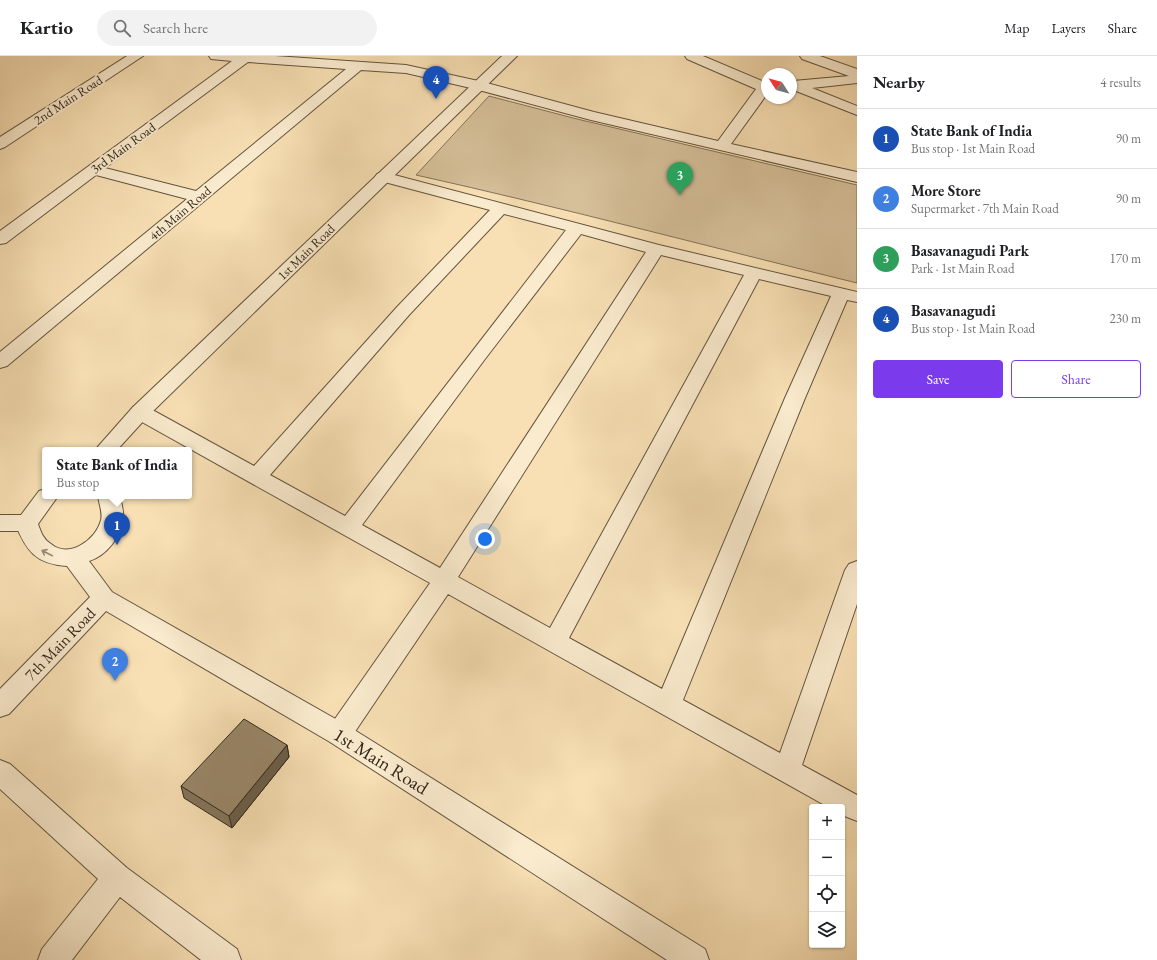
<!DOCTYPE html>
<html lang="en">
<head>
<meta charset="utf-8">
<style>
	body { margin:0; font-family:"EB Garamond",serif; background:#f2f2f2; color:#202124 }
	.controls { position:absolute; right:12px; bottom:12px; display:grid; overflow:hidden; border-radius:4px; box-shadow:0 1px 3px #0004 }
	.controls button { width:36px; height:36px; display:grid; place-items:center; padding:0; border:0; border-bottom:1px solid #e0e0e0; background:#fff; color:#202124; font:20px sans-serif }
	.compass { position:absolute; left:761px; top:12px; width:36px; height:36px; border-radius:50%; background:#fff; box-shadow:0 1px 3px #0004; rotate:306deg }
	.you { position:absolute; left:485px; top:483px; width:14px; height:14px; margin:-10px; border:3px solid #fff; border-radius:50%; background:#1a73e8; box-shadow:0 0 0 6px #1a73e833 }
	.badge { display:grid; place-items:center; width:26px; height:26px; border-radius:50%; background:#7c3aed; color:#fff; font-size:13px; font-weight:700 }
	.pin { position:absolute; translate:-50% -33px; filter:drop-shadow(0 1px 2px #0008) }
	.pin::after { content:''; position:absolute; top:21px; width:14px; height:12px; background:inherit; clip-path:polygon(0 0,100% 0,50% 100%) }
	.popup { position:absolute; left:42px; top:391px; width:150px; height:52px; box-sizing:border-box; display:grid; place-content:center; border-radius:4px; background:#fff; filter:drop-shadow(0 1px 3px #0005); font-size:13px; white-space:nowrap; color:#757577 }
	.popup b { font-size:15px; color:#202124 }
	.popup::after { content:''; position:absolute; left:50%; top:100%; margin-left:-8px; border:8px solid transparent; border-top-color:#fff }
	.list { margin:0; padding:0; list-style:none }
	h2 { display:flex; justify-content:space-between; align-items:center; height:52px; margin:0; padding:0 16px; font-size:17px }
	h2 small { font-size:13px; font-weight:400; color:#757577 }
	.list li { display:grid; grid-template-columns:26px 1fr auto; gap:12px; align-items:center; box-sizing:border-box; height:60px; padding:0 16px; border-top:1px solid #e0e0e0 }
	.list b { display:block; font-size:15px; white-space:nowrap }
	.list p { margin:0; font-size:13px; white-space:nowrap; color:#757577 }
	.list em { font-size:13px; font-style:normal; color:#757577 }
	.actions { display:flex; gap:8px; padding:12px 16px }
	.actions a { flex:1; padding:9px 0; border:1px solid #7c3aed; border-radius:4px; text-align:center; font-size:14px; color:#7c3aed }
	.actions .main { background:#7c3aed; color:#fff }
	.icon { flex:none; width:22px; height:22px; fill:none; stroke:currentColor; stroke-width:2; stroke-linecap:round; stroke-linejoin:round }
	.map { position:relative; flex:none; width:857px; height:904px; overflow:hidden }
	header { display:flex; align-items:center; gap:24px; box-sizing:border-box; height:56px; padding:0 20px; background:#fff; border-bottom:1px solid #e0e0e0 }
	header strong { font-size:19px }
	nav { display:flex; gap:22px; margin-inline-start:auto; font-size:14px }
	.search { width:280px; height:36px; background:#f2f2f2; display:flex; align-items:center; gap:10px; box-sizing:border-box; padding:0 14px; border-radius:22px; color:#757577; font-size:15px }
	main { display:flex }
	aside { flex:1; background:#fff }
	.map>svg:first-child { display:block }
	.green { fill:#d6c09a; stroke:#84735a }
	.lines { fill:none; stroke-linecap:round; stroke-linejoin:round }
	.minor-casing { stroke:#635440; stroke-width:2 }
	.tertiary-casing { stroke:#635440; stroke-width:2 }
	.minor { fill:#faebce; fill-rule:evenodd }
	.tertiary { fill:#faebce; fill-rule:evenodd }
	.wall { fill:#83745b; stroke:#31261a }
	.shaded-wall { fill:#6a5e4a; stroke:#31261a }
	.building { fill:#98876a; stroke:#31261a }
	.oneway { stroke:#968874 }
	.labels { text-anchor:middle; dominant-baseline:central; stroke-width:4; stroke-linejoin:round; paint-order:stroke }
	.far-street-label { font-size:13px; fill:#31261a; stroke:#faebce }
	.street-label { font-size:16px; fill:#31261a; stroke:#faebce }
	.near-street-label { font-size:19px; fill:#31261a; stroke:#faebce }
</style>
</head>
<body>
<header>
<strong>Kartio</strong>
<div class="search"><svg class="icon" aria-label="search" viewBox="0 0 24 24"><circle cx="10" cy="10" r="6"/><path d="M15 15l6 6"/></svg>Search here</div>
<nav><a>Map</a><a>Layers</a><a>Share</a></nav>
</header>
<main>
<div class="map">
<svg width="857" height="904" viewBox="0 0 857 904">
	<rect width="100%" height="100%" fill="#f8e0b4"/>
	<filter id="stains"><feTurbulence type="fractalNoise" baseFrequency=".005" numOctaves="4"/><feColorMatrix values="0 0 0 0 .2 0 0 0 0 .09 0 0 0 0 .02 0 0 0 .5 -.17"/></filter>
	<radialGradient id="worn" r=".72"><stop offset=".6" stop-color="#630" stop-opacity="0"/><stop offset="1" stop-color="#630" stop-opacity=".3"/></radialGradient>
	<path class="green" d="M489 40 577 63 857 129V227C710 191 564 152 416 119Z"/>
	<g class="lines">
		<g class="minor-casing">
			<path id="minor" d="M127 0H143L5 91 0 93V81Z
				M209 0H275L406 9 483 26 594 56 718 85 756 33 687 3 685 0H703L767 27V38L731 88 857 116V126L591 64 475 33 406 17 361 14 7 310 0 312V296L187 143 96 119 6 187 0 188V175L232 5 211 3ZM248 6 346 13 196 135 105 112Z
				M800 0H820L857 13V27L812 32 857 50V59L791 33V25H793L849 20 802 3Z
				M383 116 659 189 857 236V246L847 244 805 342 683 644 780 697 845 514 849 508 857 505V548L802 709 857 739V765L842 759V751H828L448 538 348 686 339 689 330 686 326 678 330 670 430 527 133 361 130 356 133 351 140 349 147 351 254 410 397 251 490 154 377 124 375 121 377 118ZM504 158 566 174 345 460 270 419 409 259ZM581 178 646 196 440 512 362 469 485 303ZM661 199 744 219 550 572 458 521ZM759 223 831 240 785 342 662 633 569 582Z
				M0 459H26L34 461 37 467 34 473 26 475H0Z
				M0 704 10 708 127 812 237 893 241 904H201L120 841 72 904H38L42 893 98 823 0 733Z"/>
		</g>
		<g class="tertiary-casing">
			<path id="tertiary" d="M502 0H517L147 361 117 394H95L133 351Z
				M45 433V440H58L38 468C41 476 43 483 51 488 69 503 96 484 101 464 103 457 99 448 98 440H120C121 447 124 455 123 462 122 480 106 500 89 505L112 536 348 670 705 893 709 904H667L330 686 106 555 9 658 0 661V633L90 541 67 510C36 508 26 495 15 467L39 435Z"/>
		</g>
		<use href="#minor" class="minor"/>
		<use href="#tertiary" class="tertiary"/>
	</g>
	<path class="wall" d="M287 689 289 701 232 772 184 742 181 730Z"/>
	<path class="shaded-wall" d="M287 689 289 701 232 772 229 760Z"/>
	<path class="building" d="M244 663 287 689 229 760 181 730Z"/>
	<defs><path id="oneway-shaft" d="M-6 0H5M1.5-3L5.5 0L1.5 3" fill="none" stroke-width="1.6" stroke-linecap="round" stroke-linejoin="round"/></defs>
	<use class="oneway" href="#oneway-shaft" transform="translate(47 497) rotate(-153)"/>
	<g class="labels">
		<g class="far-street-label">
			<text transform="translate(68 44) rotate(-33)">2nd Main Road</text>
			<text transform="translate(123 92) rotate(-36)">3rd Main Road</text>
			<text transform="translate(180 157) rotate(-40)">4th Main Road</text>
			<text transform="translate(306 196) rotate(-44)">1st Main Road</text>
		</g>
		<g class="street-label">
			<text transform="translate(60 588) rotate(-46)">7th Main Road</text>
		</g>
		<g class="near-street-label">
			<text transform="translate(381 705) rotate(32)">1st Main Road</text>
		</g>
	</g>
	<rect width="100%" height="100%" filter="url(#stains)"/>
	<rect width="100%" height="100%" fill="url(#worn)"/>
</svg>
<div class="controls">
<button>+</button>
<button>−</button>
<button><svg class="icon" aria-label="locate" viewBox="0 0 24 24"><circle cx="12" cy="12" r="6"/><path d="M12 2v4M12 18v4M2 12h4M18 12h4"/></svg></button>
<button><svg class="icon" aria-label="layers" viewBox="0 0 24 24"><path d="M12 4l9 5-9 5-9-5zM3 14l9 5 9-5"/></svg></button>
</div>
<svg class="compass" viewBox="-18 -18 36 36"><path d="M0-13l5 13h-10z" fill="#e53935"/><path d="M0 13l5-13h-10z" fill="#757577"/></svg>
<div class="you"></div>
<div class="pin badge" style="left:117px;top:489px;background:#1a4fb4">1</div>
<div class="popup"><b>State Bank of India</b>Bus stop</div>
<div class="pin badge" style="left:115px;top:625px;background:#3f7fe0">2</div>
<div class="pin badge" style="left:680px;top:139px;background:#2e9e5b">3</div>
<div class="pin badge" style="left:436px;top:43px;background:#1a4fb4">4</div>
</div>
<aside>
<h2>Nearby<small>4 results</small></h2>
<ul class="list">
<li><span class="badge" style="background:#1a4fb4">1</span><div><b>State Bank of India</b><p>Bus stop · 1st Main Road</p></div><em>90 m</em></li>
<li><span class="badge" style="background:#3f7fe0">2</span><div><b>More Store</b><p>Supermarket · 7th Main Road</p></div><em>90 m</em></li>
<li><span class="badge" style="background:#2e9e5b">3</span><div><b>Basavanagudi Park</b><p>Park · 1st Main Road</p></div><em>170 m</em></li>
<li><span class="badge" style="background:#1a4fb4">4</span><div><b>Basavanagudi</b><p>Bus stop · 1st Main Road</p></div><em>230 m</em></li>
</ul>
<div class="actions"><a class="main">Save</a><a>Share</a></div>
</aside>
</main>
</body>
</html>
